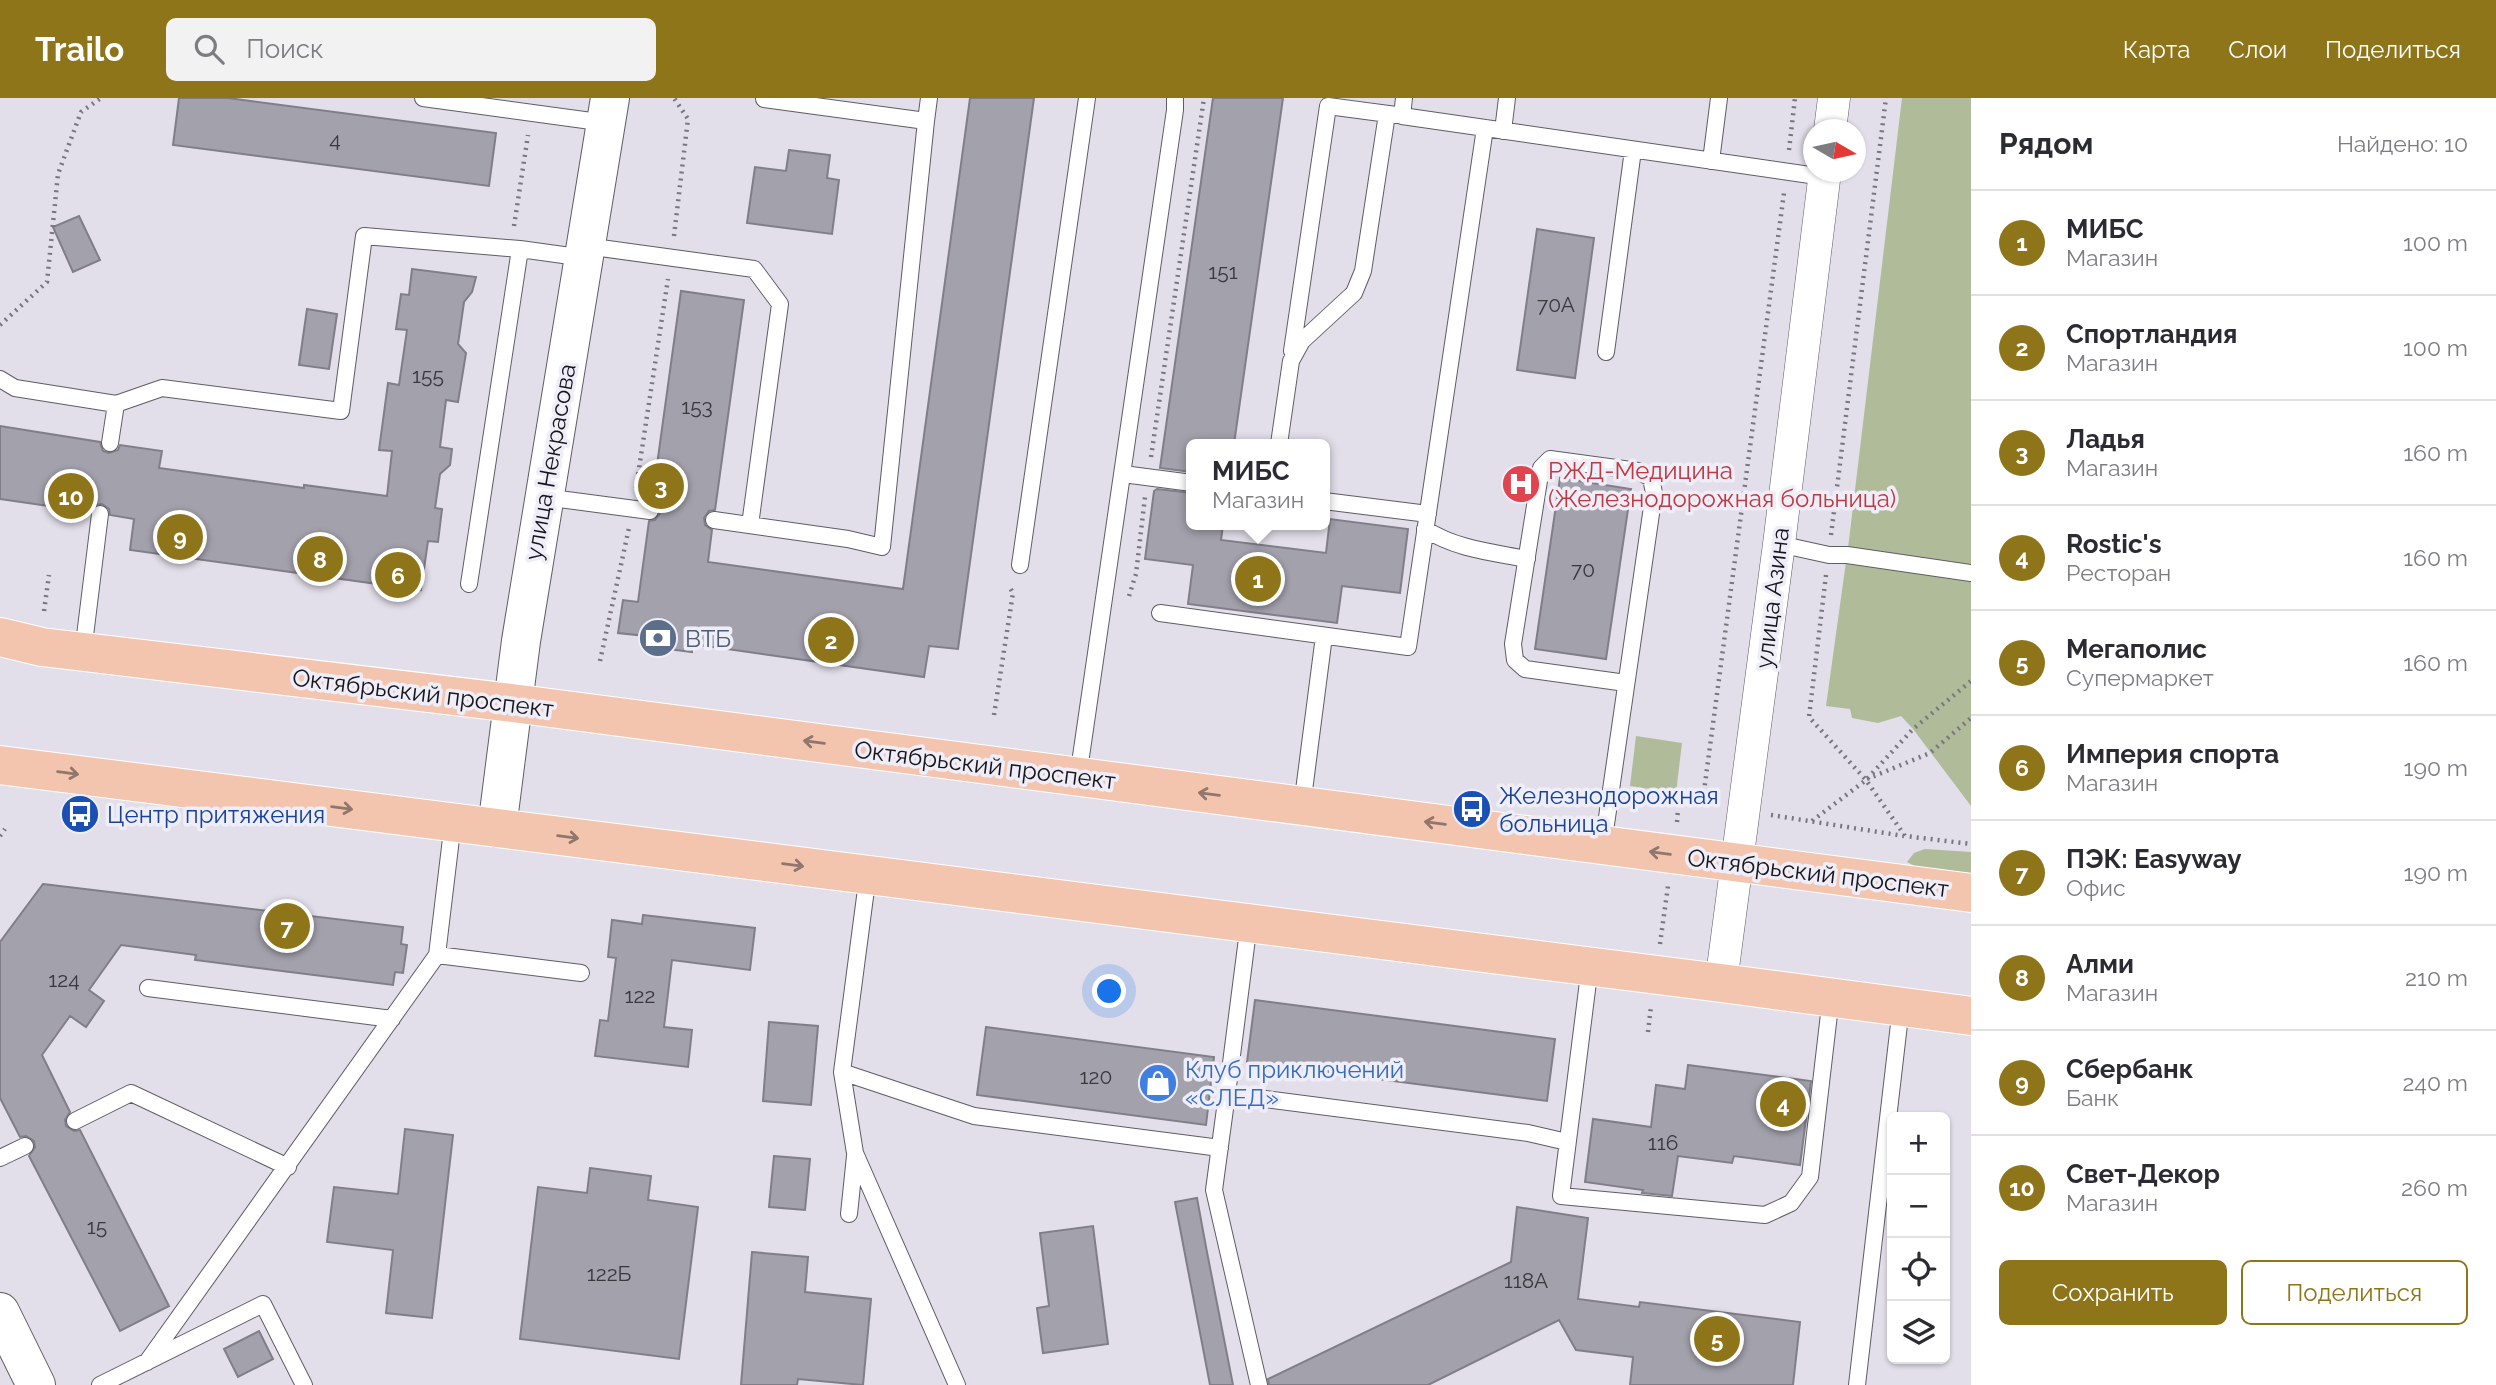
<!DOCTYPE html>
<html lang="ru">
<head>
<meta charset="utf-8">
<style>
	body { margin:0; font-family:Raleway,sans-serif; background:#f2f2f3; color:#2b2b33 }
	.controls { position:absolute; right:21px; bottom:21px; display:grid; overflow:hidden; border-radius:10px; box-shadow:0 2px 5px #0004 }
	.controls button { width:63px; height:63px; display:grid; place-items:center; padding:0; border:0; border-bottom:2px solid #e1e1e2; background:#fff; color:#2b2b33; font:35px sans-serif }
	.compass { position:absolute; left:1803px; top:21px; width:63px; height:63px; border-radius:50%; background:#fff; box-shadow:0 2px 5px #0004; rotate:99deg }
	.you { position:absolute; left:1110px; top:894px; width:24px; height:24px; margin:-18px; border:5px solid #fff; border-radius:50%; background:#1a73e8; box-shadow:0 0 0 10px #1a73e833 }
	.badge { display:grid; place-items:center; width:46px; height:46px; border-radius:50%; background:#8f751a; color:#fff; font-size:23px; font-weight:700 }
	.pin { position:absolute; translate:-50% -50%; border:4px solid #fff; box-shadow:0 2px 7px #0006 }
	.popup { position:absolute; left:1186px; top:341px; width:144px; height:91px; box-sizing:border-box; display:grid; place-content:center; border-radius:10px; background:#fff; filter:drop-shadow(0 2px 5px #0005); font-size:23px; white-space:nowrap; color:#7c7c81 }
	.popup b { font-size:26px; color:#2b2b33 }
	.popup::after { content:''; position:absolute; left:50%; top:100%; margin-left:-14px; border:14px solid transparent; border-top-color:#fff }
	.list { margin:0; padding:0; list-style:none }
	h2 { display:flex; justify-content:space-between; align-items:center; height:91px; margin:0; padding:0 28px; font-size:30px }
	h2 small { font-size:23px; font-weight:400; color:#7c7c81 }
	.list li { display:grid; grid-template-columns:46px 1fr auto; gap:21px; align-items:center; box-sizing:border-box; height:105px; padding:0 28px; border-top:2px solid #e1e1e2 }
	.list b { display:block; font-size:26px; white-space:nowrap }
	.list p { margin:0; font-size:23px; white-space:nowrap; color:#7c7c81 }
	.list em { font-size:23px; font-style:normal; color:#7c7c81 }
	.actions { display:flex; gap:14px; padding:21px 28px }
	.actions a { flex:1; padding:16px 0; border:2px solid #8f751a; border-radius:10px; text-align:center; font-size:24px; color:#8f751a }
	.actions .main { background:#8f751a; color:#fff }
	.icon { flex:none; width:38px; height:38px; fill:none; stroke:currentColor; stroke-width:2; stroke-linecap:round; stroke-linejoin:round }
	.map { position:relative; flex:none; width:1971px; height:1287px; overflow:hidden }
	header { display:flex; align-items:center; gap:42px; box-sizing:border-box; height:98px; padding:0 35px; background:#8f751a; color:#fff }
	header strong { font-size:33px }
	nav { display:flex; gap:38px; margin-inline-start:auto; font-size:24px }
	.search { width:490px; height:63px; background:#f2f2f3; display:flex; align-items:center; gap:18px; box-sizing:border-box; padding:0 24px; border-radius:10px; color:#7c7c81; font-size:26px }
	main { display:flex }
	aside { flex:1; background:#fff }
	.map>svg:first-child { display:block }
	.green { fill:#b0bc99 }
	.building { fill:#a3a1ac; stroke:#807e88; stroke-width:2 }
	.lines { fill:none; stroke-linecap:round; stroke-linejoin:round }
	.lane-casing { stroke:#5e5c65; stroke-width:18 }
	.street-casing { stroke:#5e5c65; stroke-width:33 }
	.secondary-casing { stroke:#5e5c65; stroke-width:40 }
	.primary-casing { stroke:#fff; stroke-width:40 }
	.path { stroke:#79777e; stroke-width:4.5; stroke-dasharray:2 5; stroke-linecap:butt }
	.lane { stroke:#fff; stroke-width:16 }
	.street { stroke:#fff; stroke-width:32 }
	.secondary { stroke:#fff; stroke-width:38 }
	.primary { stroke:#f3c5af; stroke-width:38 }
	.oneway { stroke:#90766c }
	.labels { text-anchor:middle; dominant-baseline:central; stroke-width:7; stroke-linejoin:round; paint-order:stroke }
	.number-label { font-size:21px; fill:#39383e }
	.street-label { font-size:24px; fill:#161519; stroke:#efedf8 }
	.health-label { font-size:24px; fill:#be3a42; stroke:#efedf8; text-anchor:start }
	.service-label { font-size:24px; fill:#4e5e75; stroke:#efedf8; text-anchor:start }
	.transit-label { font-size:24px; fill:#164399; stroke:#efedf8; text-anchor:start }
	.shop-label { font-size:24px; fill:#366cbe; stroke:#efedf8; text-anchor:start }
</style>
</head>
<body>
<header>
<strong>Trailo</strong>
<div class="search"><svg class="icon" aria-label="search" viewBox="0 0 24 24"><circle cx="10" cy="10" r="6"/><path d="M15 15l6 6"/></svg>Поиск</div>
<nav><a>Карта</a><a>Слои</a><a>Поделиться</a></nav>
</header>
<main>
<div class="map">
<svg width="1971" height="1287" viewBox="0 0 1971 1287">
	<rect width="100%" height="100%" fill="#e2dfea"/>
	<path class="green" d="M1902 0H1971V708L1913 631 1901 618 1878 625 1852 620 1850 611 1826 608 1849 442Z
		M1636 638 1682 645 1676 695 1630 688Z
		M1925 751 1971 754V784L1934 778 1907 764 1914 755Z"/>
	<path class="building" d="M179 0H228L496 35 489 88 173 47Z
		M970 0H1034L958 551 929 548 924 579 692 546V554L644 548 646 538 618 535 623 502 638 504 649 423 655 422 660 415 659 408 652 403 681 193 744 202 715 412 709 413 704 420 705 427 712 432 708 464 903 491Z
		M1213 0H1283L1234 346H1192V374L1160 370Z
		M789 52 830 57 827 80 839 82 832 136 747 125 755 69 786 73Z
		M79 118 100 162 73 174 53 129Z
		M1537 131 1594 140 1575 280 1517 272Z
		M412 171 476 179 472 194 464 204 458 246 466 255 458 304 446 302 440 349 452 351 450 367 440 376 435 410 442 411 438 444 428 443 421 492 130 452 134 421 110 417 109 411 102 406 95 407 90 414 0 401V328L100 344 103 353 109 355 118 352 120 347 162 353 159 370 304 390V387L387 398 392 353 379 352 388 285 399 287 407 232 396 231 401 196 409 197Z
		M307 211 337 216 329 271 299 267Z
		M1560 380 1631 391 1606 561 1535 551Z
		M1157 391 1192 395V427H1223L1221 442 1326 455 1330 421 1408 431 1400 495 1342 488 1337 525 1188 506 1193 467 1145 461 1154 393Z
		M43 786 403 829 401 846 407 847 403 875 395 874 393 887 195 862 196 857 121 847 89 892 104 903 86 929 70 918 42 957 70 1014 65 1022 66 1028 74 1033 80 1032 169 1208 120 1233 29 1058 35 1049 34 1043 26 1038 20 1039 0 1000V844Z
		M643 817 755 830 750 872 672 862 664 929 692 932 688 969 595 958 600 922 608 923 616 860 608 859 612 822 642 826Z
		M1255 902 1555 941 1547 1003 1247 964Z
		M769 924 818 928 811 1007 763 1003Z
		M986 929 1214 959 1206 1027 977 997Z
		M1688 967 1811 983 1800 1067 1734 1058 1732 1065 1678 1058 1672 1098 1642 1095 1643 1092 1585 1084 1593 1021 1651 1029 1656 987 1685 991Z
		M405 1031 453 1037 432 1220 386 1215 393 1152 327 1144 334 1089 398 1096Z
		M774 1058 810 1061 805 1112 769 1109Z
		M590 1070 651 1078 648 1102 698 1109 679 1261 520 1241 538 1089 587 1095Z
		M1197 1100 1206 1149 1233 1287H1210L1175 1104Z
		M1517 1109 1588 1120 1578 1201 1639 1209 1640 1204 1800 1224 1793 1287H1630L1633 1259 1576 1252 1559 1222 1428 1287H1269L1268 1281 1511 1164Z
		M1093 1128 1108 1246 1043 1255 1037 1210 1049 1208 1040 1135Z
		M752 1154 808 1159 805 1194 871 1201 863 1287 798 1281 797 1287H741Z
		M259 1233 273 1261 238 1279 224 1251Z"/>
	<g class="lines">
		<g class="lane-casing">
			<path id="lane" d="M423 0 606 25
				M1404 0 1402 18 1824 79
				M764 1 926 23 929 0
				M1503 33 1507 0
				M1711 63 1719 0
				M586 148 754 171 780 206 750 427
				M1292 253 1328 8 1396 17
				M1606 254 1633 52
				M0 281 15 290 116 306 162 290 341 313 364 138 520 151 585 160
				M110 345 116 306
				M1279 346 1291 263 1302 243 1354 195 1363 173 1387 16
				M1123 376 1192 385
				M544 399 650 413
				M1324 403 1428 416
				M714 422 848 441 882 449 926 23
				M1425 431C1456 451 1491 454 1527 461
				M1779 446 1829 457H1847L1971 475
				M1020 467 1087 0
				M469 486 520 151
				M1160 515 1408 549 1485 30
				M83 554 100 416
				M1078 679 1175 12V0
				M1302 708 1324 538
				M1603 747 1654 395 1651 380 1638 373 1550 361 1541 370 1513 546 1515 562 1525 571 1626 585
				M868 776 842 974 855 1055 957 1287
				M1249 825 1227 996 1528 1035 1567 1044
				M437 857 581 875
				M1590 868 1561 1098 1765 1117 1791 1105 1810 1079 1831 899
				M148 890 392 921
				M842 974 974 1018 1220 1050
				M1227 996 1214 1092 1259 1287
				M75 1023 131 995 288 1069
				M0 1060 25 1048
				M849 1116 855 1058
				M147 1264 437 857 453 724
				M100 1287 263 1206 304 1287
				M1857 1287 1901 909"/>
		</g>
		<g class="street-casing">
			<path id="street" d="M1830 32 1834 0
				M1721 885 1779 446 1825 74"/>
		</g>
		<g class="secondary-casing">
			<path id="secondary" d="M497 730 521 543 610 0
				M0 1214 36 1287"/>
		</g>
		<g class="primary-casing">
			<path id="primary" d="M0 539 42 549 512 605 1971 795
				M0 667 1721 885 1971 918"/>
		</g>
		<path class="path" d="M1789 52 1795 0
			M514 128 528 37
			M674 138 688 21 674 0
			M0 227 47 184 58 76 81 14 101 0
			M1151 359 1204 0
			M636 390 668 181
			M1831 437 1886 0
			M1826 477 1809 619 1866 682 1905 738 1971 746
			M1129 498 1136 476 1145 399
			M44 513 49 477
			M600 563 629 430
			M994 617 1013 495 1009 488
			M1867 681 1930 655 1971 620
			M1702 708 1784 95
			M1771 717 1904 738
			M1812 723 1866 682 1913 631 1971 583
			M1677 724 1678 711
			M0 738 5 731
			M1660 846 1668 788
			M1648 934 1651 908"/>
		<use href="#lane" class="lane"/>
		<use href="#street" class="street"/>
		<use href="#secondary" class="secondary"/>
		<use href="#primary" class="primary"/>
	</g>
	<defs><path id="oneway-shaft" d="M-6 0H5M1.5-3L5.5 0L1.5 3" fill="none" stroke-width="1.6" stroke-linecap="round" stroke-linejoin="round" transform="scale(1.75)"/></defs>
	<g class="oneway">
		<use href="#oneway-shaft" transform="translate(814 644) rotate(-173)"/>
		<use href="#oneway-shaft" transform="translate(68 675) rotate(7)"/>
		<use href="#oneway-shaft" transform="translate(1209 696) rotate(-173)"/>
		<use href="#oneway-shaft" transform="translate(342 710) rotate(7)"/>
		<use href="#oneway-shaft" transform="translate(1435 725) rotate(-173)"/>
		<use href="#oneway-shaft" transform="translate(568 739) rotate(7)"/>
		<use href="#oneway-shaft" transform="translate(1660 755) rotate(-173)"/>
		<use href="#oneway-shaft" transform="translate(793 767) rotate(7)"/>
	</g>
	<defs>
		<g id="hospital-disc" transform="scale(2.0125)"><circle r="9.5" fill="#e0444e" stroke="#efedf8"/><path d="M-5-5h3v3.5h4V-5h3V5h-3V1.5h-4V5h-3Z" fill="#fff"/></g>
		<g id="bank-disc" transform="scale(2.0125)"><circle r="9.5" fill="#5c6f8a" stroke="#efedf8"/><path d="M-6-4H6V4H-6ZM0-2.3a2.3 2.3 0 1 0 0 4.6a2.3 2.3 0 1 0 0-4.6Z" fill="#fff"/></g>
		<g id="bus-disc" transform="scale(2.0125)"><circle r="9.5" fill="#1a4fb4" stroke="#efedf8"/><path d="M-5-6H5V4H4V6H2V4H-2V6H-4V4H-5ZM-3.5-4V0h7V-4ZM-3.5 1.2v1.5H-2V1.2ZM2 1.2v1.5H3.5V1.2Z" fill="#fff"/></g>
		<g id="shop-disc" transform="scale(2.0125)"><circle r="9.5" fill="#3f7fe0" stroke="#efedf8"/><path d="M-5-2.5h2.3a2.7 3.5 0 0 1 5.4 0H5L5.5 6h-11ZM-1.5-2.5h3a1.5 2.3 0 0 0-3 0Z" fill="#fff"/></g>
	</defs>
	<g fill-rule="evenodd">
		<use href="#hospital-disc" x="1521" y="386"/>
		<use href="#bank-disc" x="658" y="540"/>
		<use href="#bus-disc" x="1472" y="711"/>
		<use href="#bus-disc" x="80" y="716"/>
		<use href="#shop-disc" x="1158" y="985"/>
	</g>
	<g class="labels">
		<g class="number-label">
			<text x="335" y="41">4</text>
			<text x="1223" y="173">151</text>
			<text x="1556" y="206">70А</text>
			<text x="428" y="277">155</text>
			<text x="697" y="308">153</text>
			<text x="1583" y="471">70</text>
			<text x="64" y="881">124</text>
			<text x="640" y="897">122</text>
			<text x="1096" y="978">120</text>
			<text x="1663" y="1044">116</text>
			<text x="97" y="1128">15</text>
			<text x="609" y="1175">122Б</text>
			<text x="1526" y="1182">118А</text>
		</g>
		<g class="street-label">
			<text transform="translate(550 364) rotate(-80)">улица Некрасова</text>
			<text transform="translate(1772 500) rotate(-83)">улица Азина</text>
			<text transform="translate(423 595) rotate(7)">Октябрьский проспект</text>
			<text transform="translate(985 667) rotate(7)">Октябрьский проспект</text>
			<text transform="translate(1818 775) rotate(7)">Октябрьский проспект</text>
		</g>
		<g class="health-label">
			<text x="1548" y="372">РЖД-Медицина<tspan x="1548" dy="28">(Железнодорожная больница)</tspan></text>
		</g>
		<g class="service-label">
			<text x="685" y="540">ВТБ</text>
		</g>
		<g class="transit-label">
			<text x="1499" y="697">Железнодорожная<tspan x="1499" dy="28">больница</tspan></text>
			<text x="107" y="716">Центр притяжения</text>
		</g>
		<g class="shop-label">
			<text x="1185" y="971">Клуб приключений<tspan x="1185" dy="28">«СЛЕД»</tspan></text>
		</g>
	</g>
</svg>
<div class="controls">
<button>+</button>
<button>−</button>
<button><svg class="icon" aria-label="locate" viewBox="0 0 24 24"><circle cx="12" cy="12" r="6"/><path d="M12 2v4M12 18v4M2 12h4M18 12h4"/></svg></button>
<button><svg class="icon" aria-label="layers" viewBox="0 0 24 24"><path d="M12 4l9 5-9 5-9-5zM3 14l9 5 9-5"/></svg></button>
</div>
<svg class="compass" viewBox="-18 -18 36 36"><path d="M0-13l5 13h-10z" fill="#e53935"/><path d="M0 13l5-13h-10z" fill="#7c7c81"/></svg>
<div class="you"></div>
<div class="pin badge" style="left:1258px;top:481px">1</div>
<div class="popup"><b>МИБС</b>Магазин</div>
<div class="pin badge" style="left:831px;top:542px">2</div>
<div class="pin badge" style="left:661px;top:388px">3</div>
<div class="pin badge" style="left:1783px;top:1006px">4</div>
<div class="pin badge" style="left:1717px;top:1241px">5</div>
<div class="pin badge" style="left:398px;top:477px">6</div>
<div class="pin badge" style="left:287px;top:828px">7</div>
<div class="pin badge" style="left:320px;top:461px">8</div>
<div class="pin badge" style="left:180px;top:439px">9</div>
<div class="pin badge" style="left:71px;top:398px">10</div>
</div>
<aside>
<h2>Рядом<small>Найдено: 10</small></h2>
<ul class="list">
<li><span class="badge">1</span><div><b>МИБС</b><p>Магазин</p></div><em>100 m</em></li>
<li><span class="badge">2</span><div><b>Спортландия</b><p>Магазин</p></div><em>100 m</em></li>
<li><span class="badge">3</span><div><b>Ладья</b><p>Магазин</p></div><em>160 m</em></li>
<li><span class="badge">4</span><div><b>Rostiс's</b><p>Ресторан</p></div><em>160 m</em></li>
<li><span class="badge">5</span><div><b>Мегаполис</b><p>Супермаркет</p></div><em>160 m</em></li>
<li><span class="badge">6</span><div><b>Империя спорта</b><p>Магазин</p></div><em>190 m</em></li>
<li><span class="badge">7</span><div><b>ПЭК: Easyway</b><p>Офис</p></div><em>190 m</em></li>
<li><span class="badge">8</span><div><b>Алми</b><p>Магазин</p></div><em>210 m</em></li>
<li><span class="badge">9</span><div><b>Сбербанк</b><p>Банк</p></div><em>240 m</em></li>
<li><span class="badge">10</span><div><b>Свет-Декор</b><p>Магазин</p></div><em>260 m</em></li>
</ul>
<div class="actions"><a class="main">Сохранить</a><a>Поделиться</a></div>
</aside>
</main>
</body>
</html>
